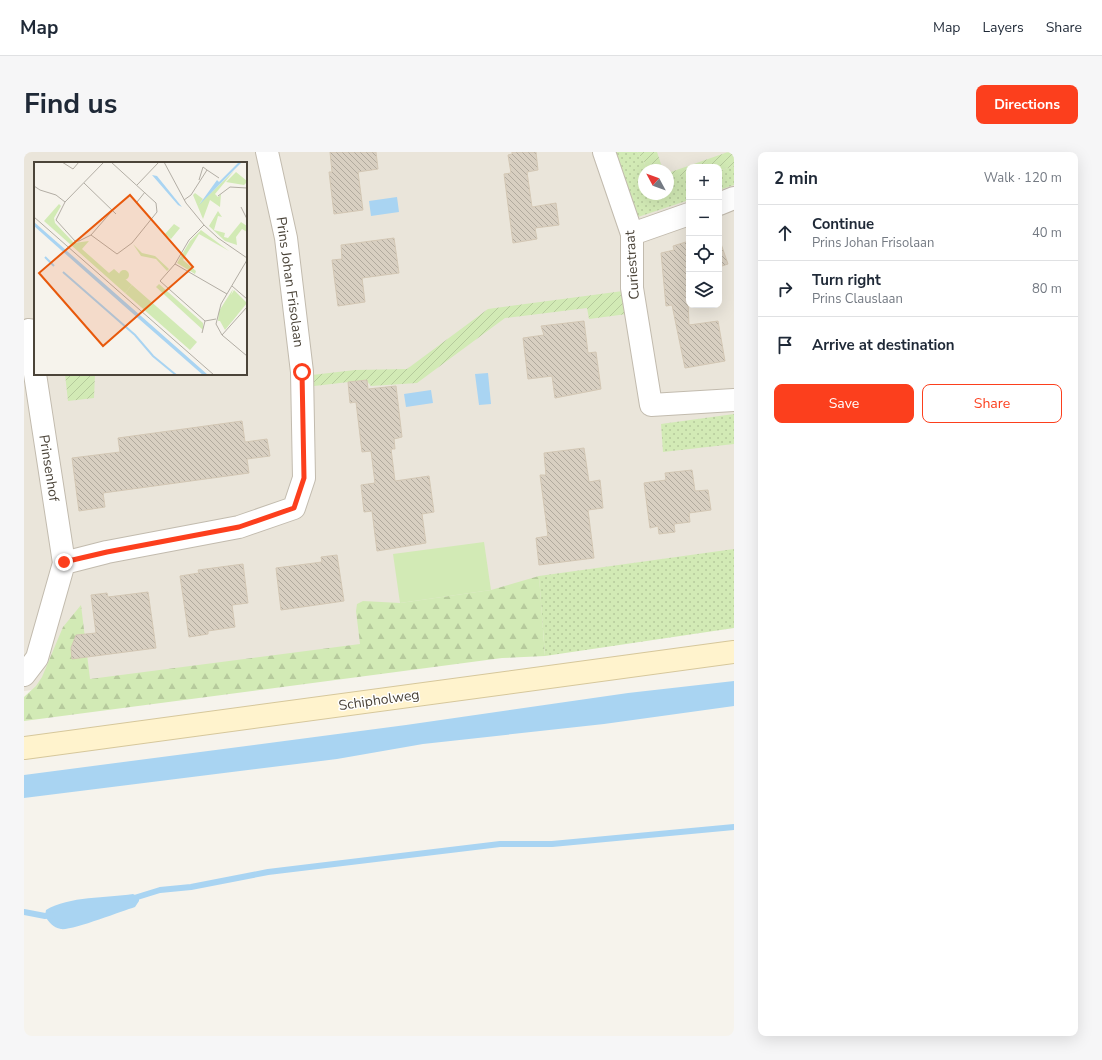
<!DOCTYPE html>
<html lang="en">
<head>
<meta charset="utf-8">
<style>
	body { margin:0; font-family:"Nunito Sans",sans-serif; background:#f6f6f7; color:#1f2937 }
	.controls { position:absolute; right:12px; top:12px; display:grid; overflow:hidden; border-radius:8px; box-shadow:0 4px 16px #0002 }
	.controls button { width:36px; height:36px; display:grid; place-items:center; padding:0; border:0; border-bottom:1px solid #e0e1e3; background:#fff; color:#1f2937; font:20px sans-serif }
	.compass { position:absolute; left:614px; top:12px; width:36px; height:36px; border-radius:50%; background:#fff; box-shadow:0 4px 16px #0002; rotate:311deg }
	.stop { position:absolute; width:12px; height:12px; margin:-9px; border:3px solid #fc3f1d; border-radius:50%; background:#fff }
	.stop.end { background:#fc3f1d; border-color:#fff; box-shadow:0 1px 4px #0008 }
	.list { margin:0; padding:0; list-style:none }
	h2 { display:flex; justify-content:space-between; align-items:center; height:52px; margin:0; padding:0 16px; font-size:17px }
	h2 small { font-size:13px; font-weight:400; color:#747a83 }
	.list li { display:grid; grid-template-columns:26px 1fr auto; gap:12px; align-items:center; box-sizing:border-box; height:56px; padding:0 16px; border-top:1px solid #e0e1e3 }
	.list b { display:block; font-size:15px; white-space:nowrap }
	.list p { margin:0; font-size:13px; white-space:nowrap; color:#747a83 }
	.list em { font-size:13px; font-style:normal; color:#747a83 }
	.actions { display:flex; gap:8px; padding:12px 16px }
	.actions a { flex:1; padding:9px 0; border:1px solid #fc3f1d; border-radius:8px; text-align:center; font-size:14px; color:#fc3f1d }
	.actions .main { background:#fc3f1d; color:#fff }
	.icon { flex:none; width:22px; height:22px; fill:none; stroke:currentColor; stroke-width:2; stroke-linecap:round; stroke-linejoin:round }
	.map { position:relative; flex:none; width:710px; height:884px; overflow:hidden; border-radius:8px }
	header { display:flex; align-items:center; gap:24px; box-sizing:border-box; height:56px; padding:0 20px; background:#fff; border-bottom:1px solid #e0e1e3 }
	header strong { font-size:19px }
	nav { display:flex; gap:22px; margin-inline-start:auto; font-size:14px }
	.intro { display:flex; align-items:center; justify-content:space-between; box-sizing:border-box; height:96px; padding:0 24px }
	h1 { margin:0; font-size:28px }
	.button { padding:10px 18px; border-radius:8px; background:#fc3f1d; color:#fff; font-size:14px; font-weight:700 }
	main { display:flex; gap:24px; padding:0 24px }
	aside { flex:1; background:#fff; border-radius:8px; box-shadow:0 4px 16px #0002 }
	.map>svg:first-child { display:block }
	.residential { fill:#eae5da; fill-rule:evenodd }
	.grass { fill:url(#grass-dots) }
	.forest { fill:url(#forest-firs) }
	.garden { fill:url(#garden-furrows) }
	.pitch { fill:#d2eab5 }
	.water { fill:#a9d4f2 }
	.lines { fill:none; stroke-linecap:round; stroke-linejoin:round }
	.stream { stroke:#a9d4f2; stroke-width:6 }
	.building { fill:url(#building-back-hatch); stroke:#d3c7b4 }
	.street-casing { stroke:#c2bbae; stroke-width:24 }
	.secondary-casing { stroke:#d6c79b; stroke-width:24 }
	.street { stroke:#fff; stroke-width:22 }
	.secondary { stroke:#fff3cd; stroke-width:22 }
	.route { stroke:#fc3f1d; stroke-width:5 }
	.labels { text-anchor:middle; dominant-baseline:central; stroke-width:3; stroke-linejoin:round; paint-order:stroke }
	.street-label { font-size:14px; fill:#4b4439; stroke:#fff }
	.inset-river { fill:none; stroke:#a9d4f2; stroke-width:2 }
	.inset-road { fill:none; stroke:#b2ada4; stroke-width:1 }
	.view { fill:#e8590c; fill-opacity:0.15; stroke:#e8590c; stroke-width:2 }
	.inset-edge { fill:none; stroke:#4b4439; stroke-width:2 }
</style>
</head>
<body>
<header>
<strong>Map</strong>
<nav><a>Map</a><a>Layers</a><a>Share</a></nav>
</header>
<div class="intro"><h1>Find us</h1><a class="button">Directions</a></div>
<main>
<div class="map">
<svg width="710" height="884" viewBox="0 0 710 884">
	<defs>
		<pattern id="grass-dots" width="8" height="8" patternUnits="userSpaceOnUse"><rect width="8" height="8" fill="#d2eab5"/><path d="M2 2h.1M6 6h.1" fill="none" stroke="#b6ca9c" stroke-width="1.8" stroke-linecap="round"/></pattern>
		<pattern id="forest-firs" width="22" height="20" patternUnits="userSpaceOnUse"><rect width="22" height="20" fill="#d2eab5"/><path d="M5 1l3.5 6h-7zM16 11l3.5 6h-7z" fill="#b6ca9c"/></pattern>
		<pattern id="garden-furrows" width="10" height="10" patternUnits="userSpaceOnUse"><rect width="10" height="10" fill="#d2eab5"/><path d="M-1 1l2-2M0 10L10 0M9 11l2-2" fill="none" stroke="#b6ca9c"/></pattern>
		<pattern id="building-back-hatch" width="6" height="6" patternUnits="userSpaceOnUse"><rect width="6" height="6" fill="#d8cfc1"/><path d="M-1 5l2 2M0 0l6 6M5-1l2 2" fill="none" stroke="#b1aa9e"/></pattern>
	</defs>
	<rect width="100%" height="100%" fill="#f6f3ec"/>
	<path class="residential" d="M0 0H710V451L0 539ZM11 11H222V222H11ZM665 15H695V153H665ZM620 18H644V42H620Z"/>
	<path class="grass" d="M591 0H613L620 9 622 18H620V42H644V29L649 23H664L665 48 611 66Z
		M710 14V33L695 38V19Z
		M710 262V292L639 300 637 272Z
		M710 397V476L521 504 515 424Z"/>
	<path class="forest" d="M515 424 521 504 478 506 0 569V545L12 534 18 525 39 475 57 453 66 527 336 492 332 459 333 452 339 449 376 451 467 438Z"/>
	<path class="garden" d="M613 0H633L639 18H622L620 9Z
		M704 0H710V14L695 19V15H665V25L649 23 644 29V21Z
		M599 139 603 162 565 167 563 156 481 166 393 231 347 234 342 228 290 234 288 223 331 218 383 217 464 157Z
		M41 222H71L70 246 44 249Z"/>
	<path class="pitch" d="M460 390 467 438 376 451 369 402Z"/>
	<path class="water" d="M373 45 375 60 347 64 345 49Z
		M464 221 467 252 455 253 451 222Z
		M407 238 409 251 382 255 380 242Z
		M710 529V554L580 572 399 592 313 607 0 646V623L382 573 604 541Z
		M109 742 115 745V749L111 755C98 759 47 779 37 777 29 776 24 769 21 764L22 758C45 744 83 746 109 742Z"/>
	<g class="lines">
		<path class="stream" d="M107 747 136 738 167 735 244 720 476 692H528L710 675
			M0 760 21 764 28 763"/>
	</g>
	<path class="building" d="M306 0H352L354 17 334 20 339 58 310 62 305 20H308Z
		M488 0H512L514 18 503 20 508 55 532 51 535 73 511 76 513 87 489 91 480 22 487 21 484 3 488 2Z
		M370 86 375 121 338 126 341 150 314 154 308 108 318 107 317 93Z
		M695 86 704 112 695 115Z
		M665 89V124L663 125 665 173 694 169 701 209 661 216 648 153 642 154 637 101 650 98 649 94Z
		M560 169 564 201 572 200 577 237 531 246 528 224 504 227 499 186 520 183 517 174Z
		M343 228 344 237 372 234 378 285 370 287 371 297H367L371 329 405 324 410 360 398 362 402 391 353 399 348 359 340 360 337 333 351 331 347 299 338 300 332 250 326 251 324 230Z
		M218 269 221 290 243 287 246 304 223 307 225 321 79 341 81 355 55 359 48 306 96 300 94 286Z
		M560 296 565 330 576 328 579 356 564 358 570 406 515 413 512 386 524 384 516 323H522L520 301Z
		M668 318 671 339 684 338 687 358 665 361 666 370 650 372 651 380 635 382 634 374 626 376 620 331 642 328 641 321Z
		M313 403 320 449 257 458 252 416 298 410 297 405Z
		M219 412 224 451 208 453 211 475 184 479V482L165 485 156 424 175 421 174 418Z
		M124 440 132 496 48 507 47 496 52 483 72 481 67 443 83 441 84 445Z"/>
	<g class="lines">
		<g class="street-casing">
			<path id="street" d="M580 0 608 82V136L627 253 710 248
				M695 52 710 46
				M608 82 665 62
				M5 178 11 221
				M40 411 83 400 215 375 270 356 280 326 278 220 262 86 243 0
				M0 523 13 506 40 411 11 222"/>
		</g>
		<g class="secondary-casing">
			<path id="secondary" d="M0 596 710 500"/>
		</g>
		<use href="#street" class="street"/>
		<use href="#secondary" class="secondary"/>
	</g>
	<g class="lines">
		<path class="route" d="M40 410 83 400 215 375 270 356 280 326 278 220"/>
	</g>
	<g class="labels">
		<g class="street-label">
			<text transform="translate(608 113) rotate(-94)">Curiestraat</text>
			<text transform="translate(266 130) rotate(82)">Prins Johan Frisolaan</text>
			<text transform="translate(25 316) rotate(81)">Prinsenhof</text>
			<text transform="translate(355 548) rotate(-8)">Schipholweg</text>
		</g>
	</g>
	<g transform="translate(10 10)">
		<rect width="213" height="213" fill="#f6f3ec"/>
		<path d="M200 9 181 32 184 35 187 32 186 45 176 38 169 57 159 33 161 31 169 37 165 42ZM202 10 213 19V20L210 23 192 20ZM184 49 188 55 184 54 180 68 191 71 190 75 194 76 207 60 213 64V70L208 67 202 75 203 83 191 79 175 64ZM167 68 195 89 165 72 149 98 162 109 161 112 143 101 156 79ZM125 122 169 161V168L122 125ZM98 123 163 180 156 188 91 131ZM199 127 197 133 200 128 213 141 191 168 186 159H184L185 149Z" fill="#d2eab5"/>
		<path d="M25 42 27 44 20 56 21 61 40 81 55 79 48 87 75 111 80 107 98 123 91 131 10 59Z" fill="#d2eab5"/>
		<path d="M191 144 203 153 198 159 196 157 187 161Z" fill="#d2eab5"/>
		<path d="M99 82 108 91 121 94 135 107 133 109 122 97 107 94Z" fill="#d2eab5"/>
		<path d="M140 62 146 66 137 77 131 72ZM85 113a5 5 0 1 1 10 0a5 5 0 1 1-10 0Z" fill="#d2eab5"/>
		<path d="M205 0H208L165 43 183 18 185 20ZM118 13 123 14 148 45 144 43ZM0 60 107 154 174 213H169L89 143 0 64Z" fill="#a9d4f2"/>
		<path class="inset-river" d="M11 95 20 104M29 110 101 173 119 194 142 213"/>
		<path class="inset-road" d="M28 0 39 7 45 0M70 0 31 40 22 58 41 79H45L57 73 78 49M130 0 152 41 170 63 184 76 213 96M173 8 185 16M50 21 82 52M103 23 125 0M0 24 6 28 22 33 31 40M184 34 196 25 213 26M150 38 157 33 173 8 169 5 165 18M103 40 111 30M207 45 213 57M0 55 180 213M170 63 155 78 141 102 126 119 171 159 182 157M57 73 83 92 98 81 123 50 122 41 77 0M213 98 187 142 182 162 188 173 213 194M141 102 193 132M198 124 213 137M168 171 171 159M188 173 213 145"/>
		<path class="view" d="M96 33 159 105 69 184 5 111Z"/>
		<rect width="213" height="213" class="inset-edge"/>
	</g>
</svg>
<div class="controls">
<button>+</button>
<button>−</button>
<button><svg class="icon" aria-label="locate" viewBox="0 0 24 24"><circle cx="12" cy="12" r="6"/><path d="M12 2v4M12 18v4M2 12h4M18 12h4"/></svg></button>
<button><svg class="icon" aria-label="layers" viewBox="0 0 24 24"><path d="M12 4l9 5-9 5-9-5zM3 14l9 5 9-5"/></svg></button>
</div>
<svg class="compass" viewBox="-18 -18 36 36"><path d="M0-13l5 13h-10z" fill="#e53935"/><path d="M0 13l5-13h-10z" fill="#747a83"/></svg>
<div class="stop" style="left:278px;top:220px"></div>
<div class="stop end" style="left:40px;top:410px"></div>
</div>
<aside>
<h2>2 min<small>Walk · 120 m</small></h2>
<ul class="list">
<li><svg class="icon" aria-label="ahead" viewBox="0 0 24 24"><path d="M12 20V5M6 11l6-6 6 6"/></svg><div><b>Continue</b><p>Prins Johan Frisolaan</p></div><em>40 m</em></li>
<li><svg class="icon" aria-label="right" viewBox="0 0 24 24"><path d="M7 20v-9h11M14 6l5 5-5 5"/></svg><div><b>Turn right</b><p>Prins Clauslaan</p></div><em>80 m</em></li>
<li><svg class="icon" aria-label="arrive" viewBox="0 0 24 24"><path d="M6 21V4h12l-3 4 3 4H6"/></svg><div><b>Arrive at destination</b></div></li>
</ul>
<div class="actions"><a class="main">Save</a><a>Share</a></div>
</aside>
</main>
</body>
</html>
